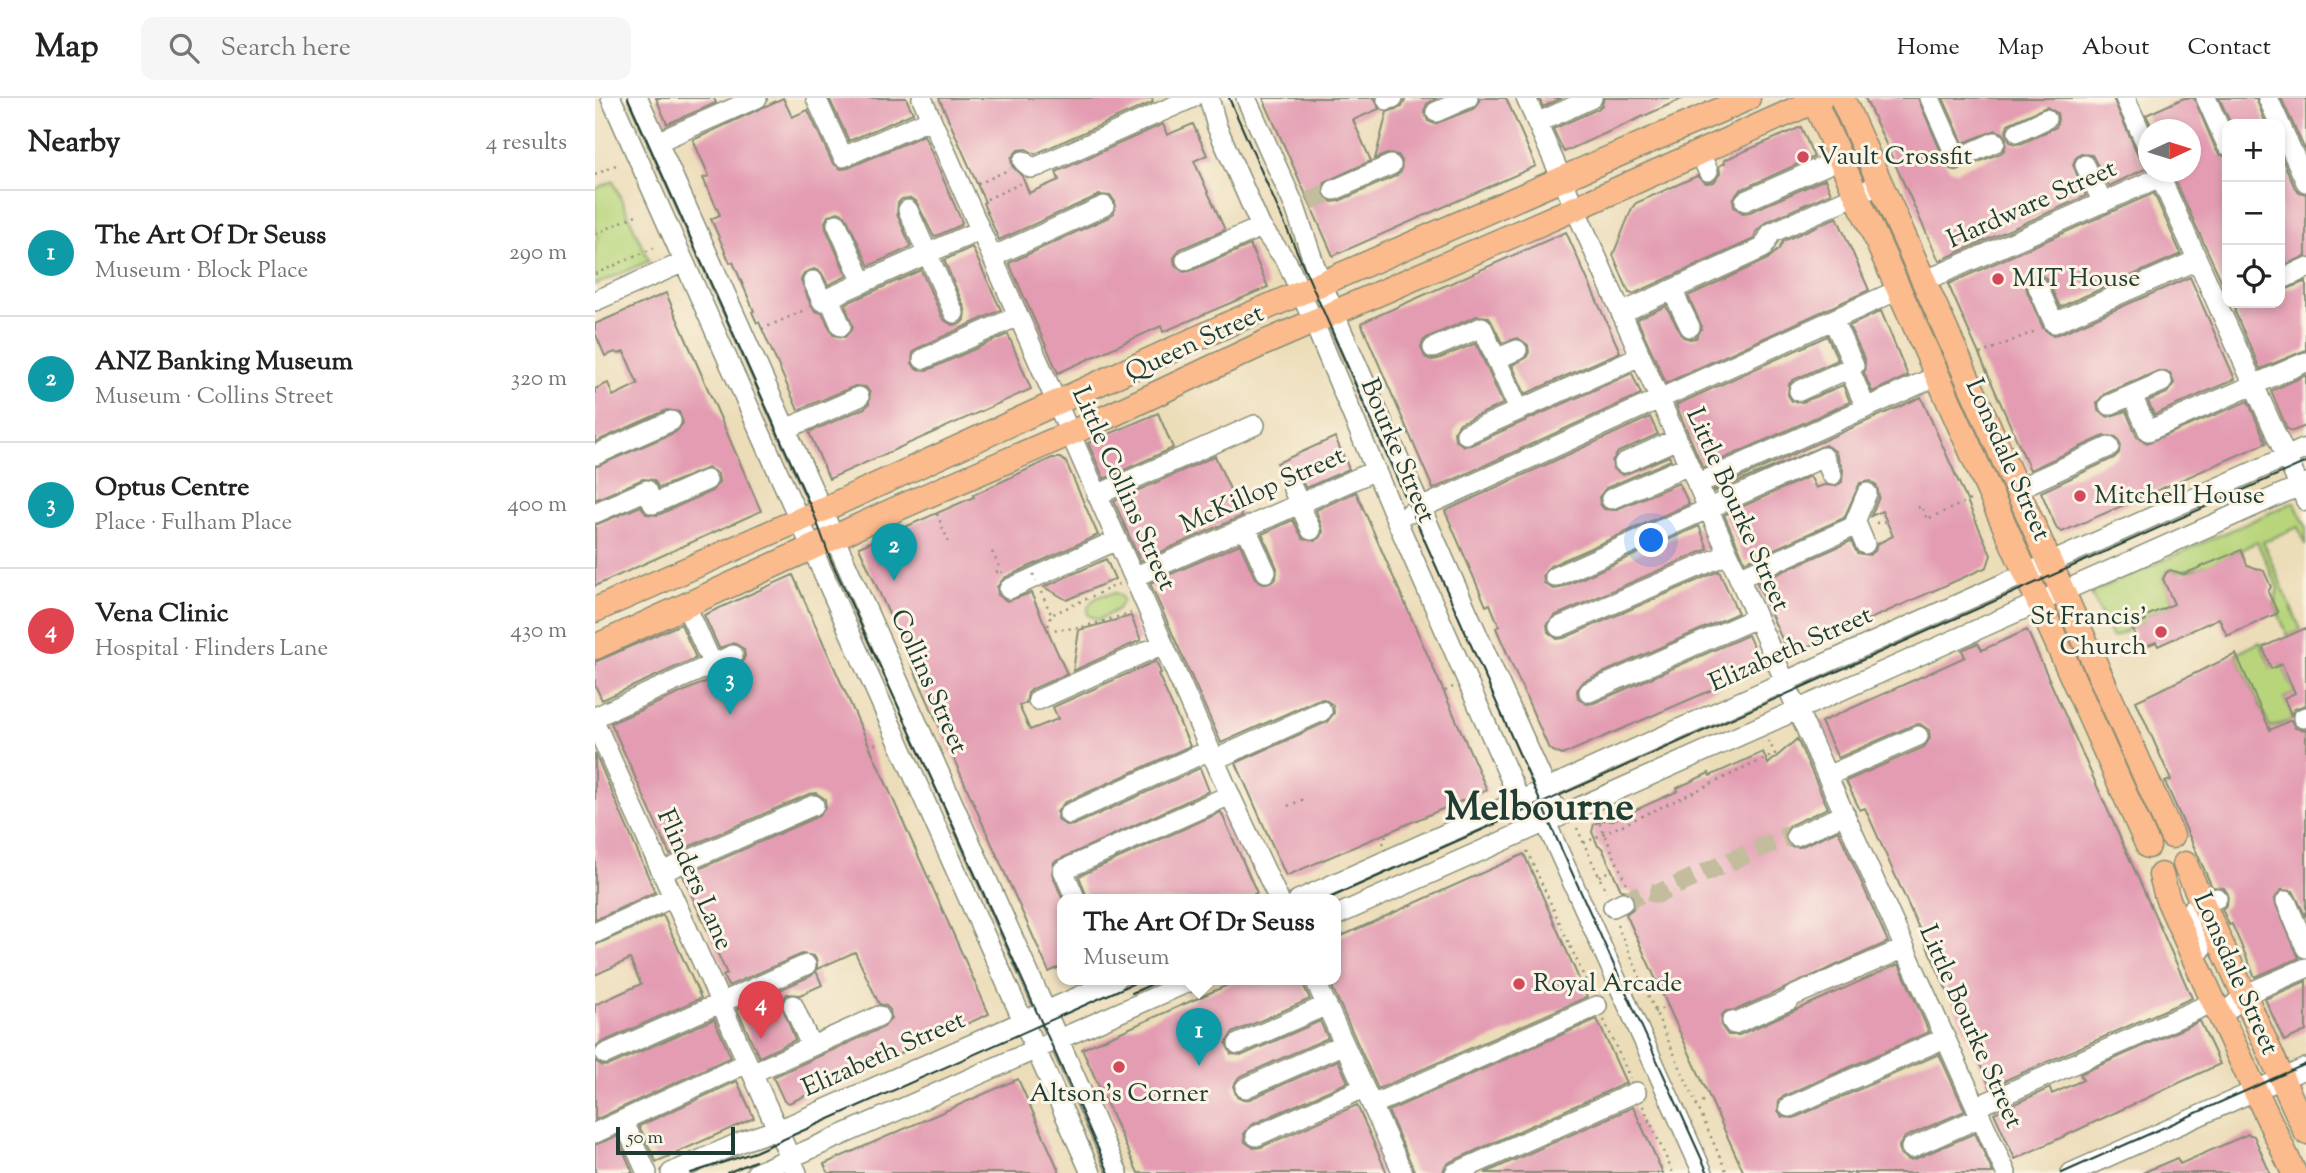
<!DOCTYPE html>
<html lang="en">
<head>
<meta charset="utf-8">
<style>
	body { margin:0; font-family:"Sorts Mill Goudy",serif; background:#f6f6f6; color:#222 }
	.controls { position:absolute; right:21px; top:21px; display:grid; overflow:hidden; border-radius:14px; box-shadow:0 4px 10px #0003 }
	.controls button { width:63px; height:63px; display:grid; place-items:center; padding:0; border:0; border-bottom:2px solid #e0e0e0; background:#fff; color:#222; font:35px sans-serif }
	.compass { position:absolute; left:1543px; top:21px; width:63px; height:63px; border-radius:50%; background:#fff; box-shadow:0 4px 10px #0003; rotate:86deg }
	.scale { position:absolute; left:21px; bottom:18px; width:119px; box-sizing:border-box; padding-left:7px; border:4px solid #1f3d34; border-top:0; font-size:19px; line-height:24px; white-space:nowrap; color:#1f3d34; -webkit-text-stroke:5px #fcf5e5; paint-order:stroke }
	.you { position:absolute; left:1057px; top:443px; width:24px; height:24px; margin:-18px; border:5px solid #fff; border-radius:50%; background:#1a73e8; box-shadow:0 0 0 10px #1a73e833 }
	.badge { display:grid; place-items:center; width:46px; height:46px; border-radius:50%; background:#d93025; color:#fff; font-size:23px; font-weight:700 }
	.pin { position:absolute; translate:-50% -58px; filter:drop-shadow(0 2px 4px #0008) }
	.pin::after { content:''; position:absolute; top:37px; width:24px; height:21px; background:inherit; clip-path:polygon(0 0,100% 0,50% 100%) }
	.popup { position:absolute; left:462px; top:796px; width:284px; height:91px; box-sizing:border-box; display:grid; place-content:center; border-radius:14px; background:#fff; filter:drop-shadow(0 2px 5px #0005); font-size:23px; white-space:nowrap; color:#767676 }
	.popup b { font-size:26px; color:#222 }
	.popup::after { content:''; position:absolute; left:50%; top:100%; margin-left:-14px; border:14px solid transparent; border-top-color:#fff }
	.list { margin:0; padding:0; list-style:none }
	h2 { display:flex; justify-content:space-between; align-items:center; height:91px; margin:0; padding:0 28px; font-size:30px }
	h2 small { font-size:23px; font-weight:400; color:#767676 }
	.list li { display:grid; grid-template-columns:46px 1fr auto; gap:21px; align-items:center; box-sizing:border-box; height:126px; padding:0 28px; border-top:2px solid #e0e0e0 }
	.list b { display:block; font-size:26px; white-space:nowrap }
	.list p { margin:0; font-size:23px; white-space:nowrap; color:#767676 }
	.list em { font-size:23px; font-style:normal; color:#767676 }
	.icon { flex:none; width:38px; height:38px; fill:none; stroke:currentColor; stroke-width:2; stroke-linecap:round; stroke-linejoin:round }
	.map { position:relative; flex:none; width:1711px; height:1075px; overflow:hidden }
	header { display:flex; align-items:center; gap:42px; box-sizing:border-box; height:98px; padding:0 35px; background:#fff; border-bottom:2px solid #e0e0e0 }
	header strong { font-size:33px }
	nav { display:flex; gap:38px; margin-inline-start:auto; font-size:24px }
	.search { width:490px; height:63px; background:#f6f6f6; display:flex; align-items:center; gap:18px; box-sizing:border-box; padding:0 24px; border-radius:14px; color:#767676; font-size:26px }
	main { display:flex }
	aside { flex:1; background:#fff }
	.map>svg:first-child { display:block }
	.green { fill:#b8d57c; stroke:#6c8958; stroke-width:2 }
	.building { fill:#e39cb2; fill-rule:evenodd }
	.lines { fill:none; stroke-linecap:round; stroke-linejoin:round }
	.minor-tunnel { stroke:#c3bd9e; stroke-width:19; stroke-dasharray:19 10; stroke-linecap:butt }
	.minor-casing { stroke:#868d76; stroke-width:22 }
	.major-casing { stroke:#868d76; stroke-width:27 }
	.path { stroke:#868d76; stroke-width:2.5; stroke-dasharray:2 5; stroke-linecap:butt }
	.minor { stroke:#fff; stroke-width:19 }
	.major { stroke:#fbbb8c; stroke-width:24 }
	.tram { stroke:#1f3d34; stroke-width:2 }
	.path-bridge { stroke:#868d76; stroke-width:2.5; stroke-dasharray:2 5; stroke-linecap:butt }
	.poi-dot { fill:#d1495b; stroke:#fcf5e5; stroke-width:2.5 }
	.labels { text-anchor:middle; dominant-baseline:central; stroke-width:6; stroke-linejoin:round; paint-order:stroke }
	.poi-label { font-size:26px; fill:#1f3d34; stroke:#fcf5e5; text-anchor:start }
	.street-label { font-size:26px; fill:#1f3d34; stroke:#fcf5e5 }
	.town-label { font-size:40px; font-weight:bold; fill:#1f3d34; stroke:#fcf5e5 }
</style>
</head>
<body>
<header>
<strong>Map</strong>
<div class="search"><svg class="icon" aria-label="search" viewBox="0 0 24 24"><circle cx="10" cy="10" r="6"/><path d="M15 15l6 6"/></svg>Search here</div>
<nav><a>Home</a><a>Map</a><a>About</a><a>Contact</a></nav>
</header>
<main>
<aside>
<h2>Nearby<small>4 results</small></h2>
<ul class="list">
<li><span class="badge" style="background:#0f9aa8">1</span><div><b>The Art Of Dr Seuss</b><p>Museum · Block Place</p></div><em>290 m</em></li>
<li><span class="badge" style="background:#0f9aa8">2</span><div><b>ANZ Banking Museum</b><p>Museum · Collins Street</p></div><em>320 m</em></li>
<li><span class="badge" style="background:#0f9aa8">3</span><div><b>Optus Centre</b><p>Place · Fulham Place</p></div><em>400 m</em></li>
<li><span class="badge" style="background:#e0444e">4</span><div><b>Vena Clinic</b><p>Hospital · Flinders Lane</p></div><em>430 m</em></li>
</ul>
</aside>
<div class="map">
<svg width="1711" height="1075" viewBox="0 0 1711 1075">
	<rect width="100%" height="100%" fill="#fcf5e5"/>
	<filter id="ink" filterUnits="userSpaceOnUse"><feTurbulence type="fractalNoise" baseFrequency=".0143" numOctaves="2"/><feDisplacementMap in="SourceGraphic" scale="14" xChannelSelector="R" yChannelSelector="G"/><feConvolveMatrix kernelMatrix="1 2 1 2 8 2 1 2 1" color-interpolation-filters="sRGB"/></filter>
	<filter id="wash" filterUnits="userSpaceOnUse"><feTurbulence type="fractalNoise" baseFrequency=".00686" numOctaves="4" result="noise"/><feDisplacementMap in="SourceGraphic" scale="28" xChannelSelector="R" yChannelSelector="G"/><feGaussianBlur stdDeviation="1.57" result="paint"/><feColorMatrix in="noise" values="0 0 0 0 0 0 0 0 0 0 0 0 0 0 0 0 0 1.4 0 .05"/><feComposite in="paint" operator="in"/></filter>
	<g filter="url(#wash)">
		<rect width="100%" height="100%" fill="#ecddb9"/>
		<path class="green" d="M18 83 54 163 0 187V143L3 141 0 134V91Z
			M1699 404 1711 428V447L1703 429 1668 444 1706 532 1693 538 1679 506 1683 490 1662 444C1640 454 1598 479 1575 472L1571 474 1568 481 1579 506 1550 518 1551 523 1517 540 1496 495Z
			M521 495 526 498 528 503 522 512 503 522 493 517C490 501 507 496 521 495Z
			M1665 544 1676 570 1687 566 1700 595 1689 600 1699 621 1675 630 1641 556Z"/>
		<g id="blocks">
			<path class="building" d="M61 0H119L121 5 72 26Z
				M188 0 197 19 213 12 237 64 246 71 253 70 329 37 367 124 366 127 339 139 321 103 315 100 307 101 303 105 302 116 316 149 274 168 250 117 243 114 233 118 230 124 231 131 252 178 233 187 226 174 219 171 209 175 206 182 216 208 220 213 227 215 238 237 250 239 258 230 250 206 326 172 348 221 357 227 365 226 369 222 370 211 349 162 377 149 406 212 323 250 318 254 317 265 321 271 333 272 413 236 436 291 234 381 214 334 270 310 274 306 275 295 271 289 260 288 203 312 164 224 162 225 157 214 159 213 138 164 135 165 116 121 125 117 108 80 114 78 98 42Z
				M234 0H311L318 15 254 43Z
				M344 0H557L558 4 440 56 431 51 423 52 416 60 417 68 427 78 434 95 464 82 461 74 568 26 572 37 598 26 612 57 599 63 630 132 585 151 579 160 580 168 589 174 595 173 655 147 673 189 568 234 566 228 463 275 414 165 514 119 519 115 520 104 516 98 504 97 404 142 388 105 390 104Z
				M668 0H780L784 11 758 22 776 63 730 84 728 96 737 104 744 103 801 78 806 74 807 63 803 57 792 56 780 61 792 14 807 9 811 0H842L832 6 829 13 833 23 840 26 878 11 883 7 885 0H911L941 68 738 158Z
				M944 0H967L948 9Z
				M1009 0H1089L969 54 958 31 1003 11 1007 7Z
				M1270 0H1323L1351 66 1355 71 1361 73 1406 55 1410 51 1411 40 1408 35 1401 32 1368 45 1348 0H1518L1543 57 1552 70 1514 88 1497 57 1485 56 1480 61 1478 67 1491 98 1344 163ZM1451 9 1462 15 1463 21 1461 29 1428 45 1421 46 1415 44 1411 34 1413 26Z
				M1589 0H1599L1621 52 1625 57 1632 59V195L1576 74H1595V32H1558L1551 17Z
				M1624 0H1661L1671 26H1636Z
				M1686 0H1711V54Z
				M1206 29 1219 59 1145 92 1138 101 1139 109 1148 115 1155 114 1230 81 1236 95 1171 124 1161 134 1159 141 1038 196 1034 195 1018 157 1037 110 1041 105 1102 78 1111 85 1119 84 1125 75 1124 68 1130 65 1129 62Z
				M1685 56 1700 90 1704 94 1711 96V158L1685 169Z
				M1559 95 1586 156 1465 209 1451 180 1445 177 1437 178 1431 187 1432 193 1448 230 1457 237 1464 236 1595 179 1640 281 1559 317 1553 303 1572 295 1579 285 1575 275 1563 273 1509 296 1502 305 1503 312 1513 319 1531 313 1542 339 1552 345 1653 303 1671 345 1467 434 1462 431 1446 394 1519 360 1524 355 1525 345 1521 339 1509 338 1435 372 1353 186Z
				M1242 119 1274 192 1071 285 1042 221 1071 208 1088 239 1095 241 1101 240 1107 229 1093 198 1173 161 1184 151 1188 143Z
				M971 134 1025 254 930 296 917 267 931 260 934 254 933 247 923 240 907 245 894 219 882 218 833 239 828 243 826 249 830 259 836 262 843 261 881 245 908 306 865 325 859 334 860 342 869 348 876 347 1037 275 1046 296 838 391 766 225Z
				M1711 183V252L1665 271 1640 214V209L1650 205H1685V194Z
				M71 195 166 413 0 488V427L46 408 51 416 63 417 117 393 124 384 123 376 113 370 64 390 59 382 48 381 0 402V369L81 334 88 325 84 314 72 312 0 344V291L13 285 18 298 43 286 29 254 23 256 20 254 10 258 0 235V226Z
				M1286 213 1313 278 1277 294 1269 275 1270 263 1254 228Z
				M1232 238 1243 262 1198 282 1194 286 1193 297 1197 303 1208 304 1248 287 1255 304 1108 370 1081 307Z
				M1711 277V328L1698 333 1692 331 1676 293Z
				M1326 299 1396 457 1392 469 1194 557 1162 485 1256 443 1262 455 1274 457 1280 453 1282 446 1298 438 1287 413 1276 418 1284 399 1282 388 1276 383 1265 385 1249 420 1150 464 1129 417 1215 378 1221 390 1229 387 1241 388 1247 384 1248 372 1240 353 1230 347 1119 394 1118 392Z
				M563 315 578 350 509 381 493 345Z
				M1055 319 1063 336 1023 354 1017 363 1018 371 1028 377 1074 358 1076 362 1011 390 1004 399 1005 406 1009 411 1020 412 1084 385 1094 406 955 468 948 477 949 485 958 491 965 490 1104 428 1113 451 959 518 952 527 953 534 962 541 969 540 1124 473 1143 515 989 583 982 592 983 600 992 606 999 605 1153 537 1166 566 1163 572 967 657 954 651 901 530 904 528 895 506 891 508 850 413Z
				M740 339 754 371 711 390 706 382 700 379 689 383 682 365Z
				M620 358 647 418 545 463 519 403Z
				M457 360H465L471 364 503 437 409 480 402 489 403 497 412 503 436 495 472 576 437 591 433 595 431 605 424 608 435 632 463 621 458 609 561 563 566 575 563 576 595 648 469 705 462 714 463 722 472 728 479 727 605 670 614 693 459 764 457 776 468 802 467 868 454 874 264 449 379 399 378 397Z
				M761 394 892 692 691 778 641 665 732 624 739 615 738 607 729 601 722 602 626 645 555 485 645 446 660 480 669 486 675 485 681 481 682 470 667 436 698 422 708 441 720 443 726 439 728 433 721 412Z
				M1646 452 1652 467 1669 473 1676 489 1673 494 1683 515 1632 538 1624 520 1563 548 1561 544 1546 550 1537 530 1551 523 1549 519 1579 506 1568 481 1571 475 1575 472 1589 476Z
				M511 461 520 481 472 502 449 489Z
				M198 477 394 916 194 1005 189 1003 178 979 289 929 296 920 295 912 291 908 284 906 260 854 222 871V863L219 858 207 856 133 888 128 878 132 876 88 778 224 718 231 709 230 701 221 695 214 696 75 757 16 625 124 578 147 565 150 558 149 551 139 545 124 550 109 517Z
				M536 518 546 542 478 573 484 532Z
				M86 526 101 560 7 602 0 587V564Z
				M1711 530V607L1699 611 1696 617 1689 600 1700 595 1687 566 1676 571 1668 549Z
				M1432 532 1597 900 1395 989 1270 710 1265 712 1251 683 1329 649 1335 640 1334 632 1325 626 1318 627 1243 660 1226 624 1370 559 1367 552 1383 545 1387 552Z
				M1641 556 1675 632 1696 622 1700 630 1711 632V819L1698 793 1686 792 1679 802 1704 860 1660 879 1637 826 1634 827 1627 811 1632 807 1633 796 1629 790 1617 789 1570 684 1576 682 1541 603Z
				M1202 641 1233 710 1195 727 1191 731 1190 742 1194 748 1205 749 1243 732 1293 844 1141 912 1131 913 1126 918 1127 929 1133 937H1144L1304 866 1334 934 1189 998 1184 1002 1183 1013 1187 1019 1199 1020 1344 956 1370 1013 1310 1039 1304 1048 1305 1056 1314 1062 1320 1061 1380 1035 1398 1075H1149L1031 816 1039 810V799L1034 793 1026 792 1007 750 1003 748 997 734 999 726 1011 721 1016 723 1083 693 1082 690 1114 675 1115 678 1168 654 1173 666Z
				M0 655 60 794 0 822Z
				M626 714 662 795 646 802H493L484 778Z
				M929 756 992 899 783 991 734 882H740V841Z
				M68 817 106 900 5 945 0 949V907L46 886 35 861 0 877V847Z
				M221 873 227 887 205 897 192 896 186 905 200 942 164 959 142 911 216 878Z
				M644 882H706L715 901 637 935 631 945 636 956 648 957 725 923 733 940 644 979 638 988 642 999 648 1002 655 1001 743 962 753 984 656 1027 649 1036 650 1044 659 1050 666 1049 762 1007 792 1075H543L487 951Z
				M1711 883V933L1689 943 1670 901Z
				M119 921 136 959 0 1022V963L8 968 15 967Z
				M1002 921 1031 985 855 1064 850 1068 848 1075H820L793 1013Z
				M1605 923 1625 966 1420 1061 1399 1015 1455 990 1457 996 1488 982 1485 976Z
				M423 981 465 1075H233L229 1066Z
				M142 983 159 1020 61 1064 44 1028Z
				M1038 1009 1068 1075H890Z
				M1653 1036 1659 1038 1675 1075H1547L1582 1060 1585 1066Z
				M22 1038 38 1075H0V1047Z"/>
		</g>
	</g>
	<g filter="url(#ink)">
		<use href="#blocks" fill-opacity="0" stroke="#868d76" stroke-width="2"/>
		<g class="lines">
			<path class="minor-tunnel" d="M714 103 739 92
				M1028 804 1052 793 1062 796 1190 739 1201 738"/>
			<g class="minor-casing">
				<path id="minor" d="M16 0 496 1075
					M43 0 523 1075
					M221 0 248 59 336 21
					M327 0 635 697 684 802
					M614 0 622 29 666 129 692 164 719 225 801 421 937 730
					M651 0 700 109 721 171 746 231 964 719
					M931 0 1208 624 1411 1075
					M1335 0 1362 61 1400 44
					M1530 0 1554 52
					M1611 0 1632 47
					M1673 0 1711 84
					M792 2 798 0
					M841 14 873 0
					M942 25 997 0
					M1423 34 1451 21
					M62 44 162 0
					M1104 53 1113 73
					M428 63 436 70 444 68 597 0
					M1490 67 1508 105
					M1563 74 1711 403
					M739 92 796 67
					M1150 103 1245 61
					M313 112 359 215
					M242 126 268 185
					M397 159 509 108
					M591 162 666 129
					M1328 181 1343 177 1565 79
					M1685 182 1711 170
					M218 183 227 203 385 132
					M1443 189 1459 225 1602 162
					M1077 192 1095 229
					M234 200 246 228
					M0 203 89 164
					M1026 215 1168 150 1176 135 1286 86
					M838 250 887 229 924 312
					M328 261 423 218
					M901 261 922 252
					M1256 275 1271 310
					M1204 293 1259 268 1238 222
					M1537 297 1553 333 1711 264
					M1514 307 1567 284
					M191 331 264 299
					M871 336 1045 258
					M0 357 76 323
					M1029 365 1082 341
					M1102 386 1342 278
					M698 391 716 432
					M1422 391 1514 349
					M502 397 660 327
					M1016 401 1094 367
					M0 415 52 392 58 406 112 382
					M815 415 1303 192
					M1258 429 1272 395
					M651 430 671 474
					M539 479 781 372
					M960 479 1229 359 1237 377
					M1144 480 1262 427 1270 446
					M414 491 522 442
					M91 508 118 567
					M964 529 1133 456
					M994 594 1161 520
					M443 602 568 546
					M0 619 138 557
					M1708 620 1711 619
					M0 625 202 1075
					M619 662 727 613
					M1232 678 1323 638
					M474 716 615 652
					M951 725 1108 1075
					M1201 738 1250 716
					M67 774 219 707
					M481 802 468 772 635 697
					M703 802 1711 350
					M1691 803 1711 850
					M1018 809 1028 804
					M740 818 1711 385
					M0 835 78 799
					M1606 852 1595 818 1597 811 1622 800
					M720 882 808 1075
					M198 907 216 948
					M1626 919 1649 897 1711 870
					M1137 923 1139 926 1194 902 1198 898 1310 850
					M643 946 732 907
					M10 956 211 867
					M157 975 284 918
					M650 990 749 946
					M777 1007 1002 908
					M1194 1009 1350 940
					M1381 1009 1619 904
					M28 1022 52 1075
					M0 1035 152 965
					M661 1038 769 990
					M1316 1050 1386 1019
					M76 1075 148 1043 195 1027 521 882
					M161 1075 598 882
					M860 1075 1041 994
					M1476 1075 1711 970"/>
			</g>
			<g class="major-casing">
				<path id="major" d="M1218 0 1553 748
					M1247 0 1577 738
					M0 512 227 412 638 224 1153 0
					M0 549 299 412 510 320 667 246 990 106 1226 0
					M1590 766 1711 1034
					M1566 777 1572 799 1616 898 1699 1075"/>
			</g>
			<path class="path" d="M0 77 21 67
				M383 86 415 71
				M392 101 427 85
				M1 136 43 116
				M0 176 59 150
				M167 231 212 211
				M1385 256 1443 232
				M1323 410 1326 408 1332 421 1375 402
				M342 416 354 445
				M1281 425 1292 424
				M397 454 406 472
				M401 474 406 472 407 475
				M524 486 456 517 452 532 484 530 536 515
				M446 494 456 516
				M850 593 858 589
				M273 649 281 646
				M693 708 709 701
				M1002 719 1032 787
				M982 730 1011 794
				M989 745 1180 656 1174 643
				M788 746 792 735
				M932 753 996 894
				M1004 778 1017 772
				M334 779 340 776
				M1022 827 1132 1075
				M1059 914 1073 908
				M1009 922 1035 980
				M1101 1007 1115 1000
				M1048 1008 1078 1075
				M1046 1026 1055 1023"/>
			<use href="#minor" class="minor"/>
			<use href="#major" class="major"/>
			<path class="tram" d="M33 0 219 416 235 460 361 734 514 1075
				M634 0 960 737 1113 1075
				M730 802 1711 364
				M537 895 566 882
				M96 1075 160 1054 546 882
				M132 1075 160 1063
				M1467 1075 1711 966"/>
			<path class="path-bridge" d="M438 476 441 483"/>
		</g>
	</g>
	<g class="poi-dot">
		<circle cx="1208" cy="59" r="7"/>
		<circle cx="1403" cy="181" r="7"/>
		<circle cx="1485" cy="398" r="7"/>
		<circle cx="1566" cy="534" r="7"/>
		<circle cx="924" cy="886" r="7"/>
		<circle cx="524" cy="969" r="7"/>
	</g>
	<g class="labels">
		<g class="poi-label">
			<text x="1222" y="59">Vault Crossfit</text>
			<text x="1417" y="181">MIT House</text>
			<text x="1499" y="398">Mitchell House</text>
			<text x="1552" y="519" text-anchor="end">St Francis'<tspan x="1552" dy="30">Church</tspan></text>
			<text x="938" y="886">Royal Arcade</text>
			<text x="524" y="996" text-anchor="middle">Altson's Corner</text>
		</g>
		<g class="street-label">
			<text transform="translate(1437 107) rotate(-24)">Hardware Street</text>
			<text transform="translate(600 246) rotate(-25)">Queen Street</text>
			<text transform="translate(802 353) rotate(67)">Bourke Street</text>
			<text transform="translate(1412 362) rotate(66)">Lonsdale Street</text>
			<text transform="translate(528 391) rotate(66)">Little Collins Street</text>
			<text transform="translate(668 393) rotate(-24)">McKillop Street</text>
			<text transform="translate(1142 412) rotate(66)">Little Bourke Street</text>
			<text transform="translate(1196 552) rotate(-24)">Elizabeth Street</text>
			<text transform="translate(333 584) rotate(66)">Collins Street</text>
			<text transform="translate(99 782) rotate(66)">Flinders Lane</text>
			<text transform="translate(1640 876) rotate(66)">Lonsdale Street</text>
			<text transform="translate(1375 929) rotate(66)">Little Bourke Street</text>
			<text transform="translate(289 957) rotate(-24)">Elizabeth Street</text>
		</g>
		<g class="town-label">
			<text x="944" y="711">Melbourne</text>
		</g>
	</g>
</svg>
<div class="controls">
<button>+</button>
<button>−</button>
<button><svg class="icon" aria-label="locate" viewBox="0 0 24 24"><circle cx="12" cy="12" r="6"/><path d="M12 2v4M12 18v4M2 12h4M18 12h4"/></svg></button>
</div>
<svg class="compass" viewBox="-18 -18 36 36"><path d="M0-13l5 13h-10z" fill="#e53935"/><path d="M0 13l5-13h-10z" fill="#767676"/></svg>
<div class="scale">50 m</div>
<div class="you"></div>
<div class="pin badge" style="left:604px;top:968px;background:#0f9aa8">1</div>
<div class="popup"><b>The Art Of Dr Seuss</b>Museum</div>
<div class="pin badge" style="left:299px;top:483px;background:#0f9aa8">2</div>
<div class="pin badge" style="left:135px;top:617px;background:#0f9aa8">3</div>
<div class="pin badge" style="left:166px;top:941px;background:#e0444e">4</div>
</div>
</main>
</body>
</html>
